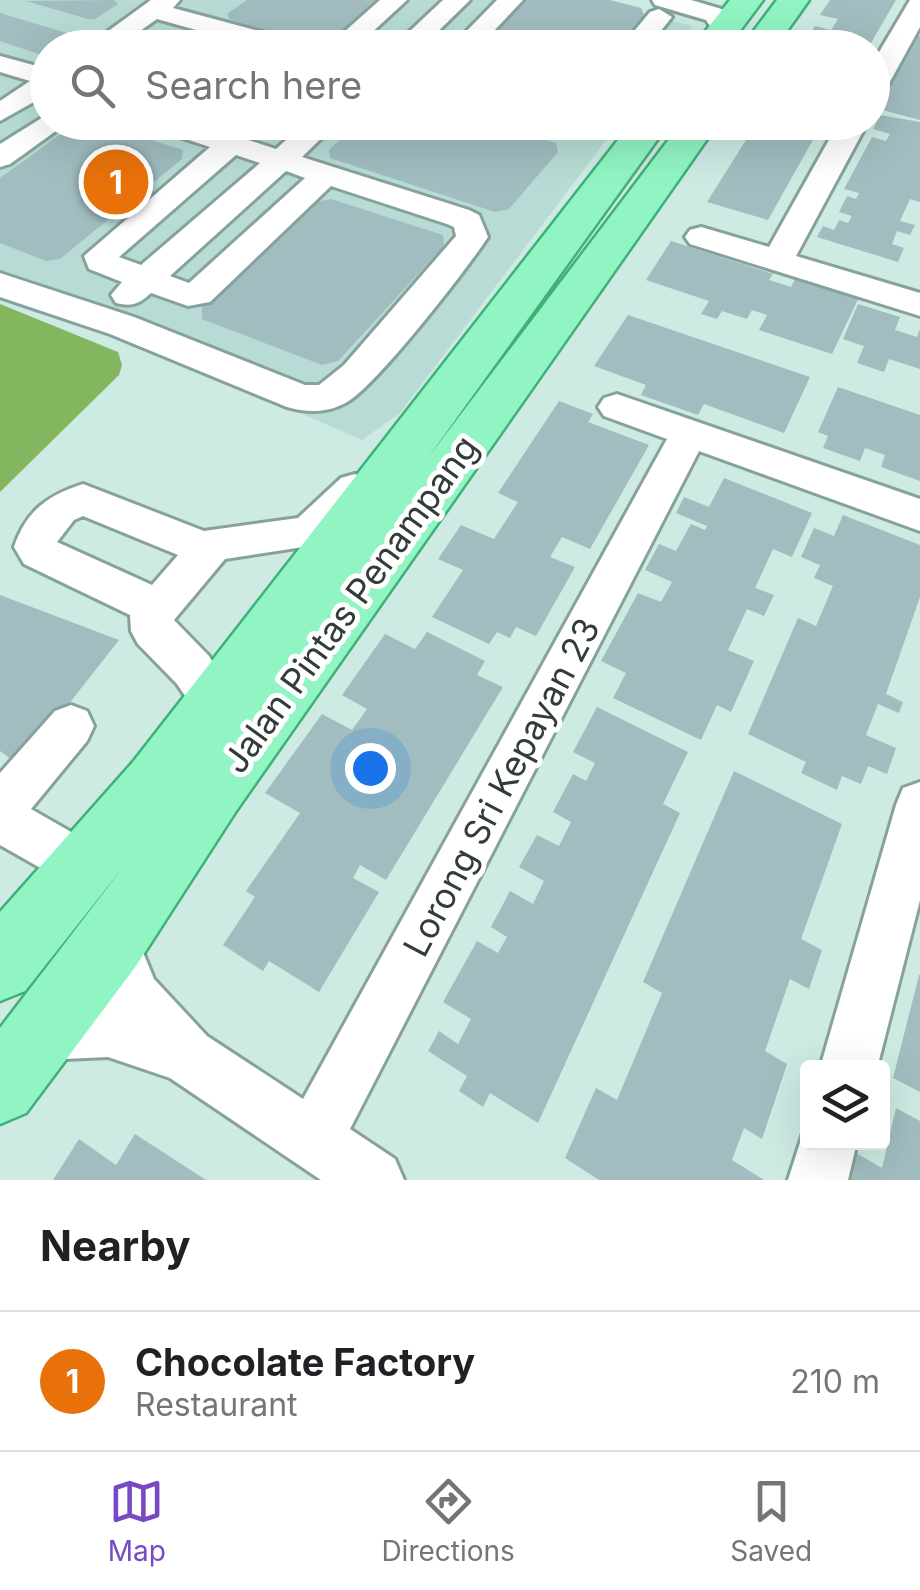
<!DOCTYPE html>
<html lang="en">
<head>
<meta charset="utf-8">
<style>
	body { margin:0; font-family:Inter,sans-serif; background:#f2f2f2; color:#202124 }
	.controls { position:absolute; right:30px; bottom:30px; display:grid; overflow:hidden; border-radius:10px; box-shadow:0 10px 40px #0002 }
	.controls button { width:90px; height:90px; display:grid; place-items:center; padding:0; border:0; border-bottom:2px solid #e0e0e0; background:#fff; color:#202124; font:50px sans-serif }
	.you { position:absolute; left:370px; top:768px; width:35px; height:35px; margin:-25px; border:8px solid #fff; border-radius:50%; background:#1a73e8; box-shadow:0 0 0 15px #1a73e833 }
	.badge { display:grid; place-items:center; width:65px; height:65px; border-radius:50%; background:#774ac3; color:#fff; font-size:32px; font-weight:700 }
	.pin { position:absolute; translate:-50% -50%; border:5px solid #fff; box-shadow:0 2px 10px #0006 }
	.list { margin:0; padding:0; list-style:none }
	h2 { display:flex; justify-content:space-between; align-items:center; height:130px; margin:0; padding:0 40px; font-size:42px }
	h2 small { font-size:32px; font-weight:400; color:#757577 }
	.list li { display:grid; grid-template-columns:65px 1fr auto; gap:30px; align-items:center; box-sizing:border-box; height:140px; padding:0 40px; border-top:2px solid #e0e0e0 }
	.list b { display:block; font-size:38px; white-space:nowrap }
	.list p { margin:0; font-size:32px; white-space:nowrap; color:#757577 }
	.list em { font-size:32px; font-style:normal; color:#757577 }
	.icon { flex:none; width:55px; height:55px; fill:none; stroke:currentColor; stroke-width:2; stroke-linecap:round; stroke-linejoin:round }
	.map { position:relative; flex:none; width:920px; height:1180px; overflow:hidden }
	.search { position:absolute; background:#fff; box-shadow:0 10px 40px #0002; left:30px; right:30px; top:30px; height:110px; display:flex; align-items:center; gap:25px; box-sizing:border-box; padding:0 35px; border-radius:55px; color:#757577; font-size:38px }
	.sheet { height:270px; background:#fff }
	nav { display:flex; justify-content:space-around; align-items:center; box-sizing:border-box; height:140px; border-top:2px solid #e0e0e0; background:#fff; font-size:28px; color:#757577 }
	nav a { display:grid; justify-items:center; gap:5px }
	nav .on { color:#774ac3 }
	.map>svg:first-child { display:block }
	.built { fill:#b8dcd5 }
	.forest { fill:#83b65f }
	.building { fill:#a1bdc0 }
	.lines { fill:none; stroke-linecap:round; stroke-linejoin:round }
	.minor-casing { stroke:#87a29c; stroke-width:6 }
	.major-casing { stroke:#40b079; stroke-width:5 }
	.minor { fill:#fff; fill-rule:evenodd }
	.major { fill:#91f5c3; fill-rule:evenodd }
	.labels { text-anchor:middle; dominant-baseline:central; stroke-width:10; stroke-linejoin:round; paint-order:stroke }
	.street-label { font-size:35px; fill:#323d3a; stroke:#fff }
</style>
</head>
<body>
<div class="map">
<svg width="920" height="1180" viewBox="0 0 920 1180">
	<rect width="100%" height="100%" fill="#cdeae3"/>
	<path class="built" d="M0 0H586L692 26 676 48H48V122L619 123 400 413 362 440 0 282Z"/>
	<path class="forest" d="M0 304 118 352 122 365 119 375 0 492Z"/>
	<path class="building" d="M114 0 118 4 95 19H88L26 1Z
		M247 0H386L331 45 320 47 229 19 228 13Z
		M521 0H610L641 8 644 15 615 48H471Z
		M830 0H896L868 48H801L815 26 831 30 838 19 820 15Z
		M0 13 70 34 69 38 39 54 0 41Z
		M175 31 229 46 228 48H143L165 32Z
		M915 35 920 36V120L875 108Z
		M880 115 920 122V202L910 199 900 221 915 225 910 235 897 231 892 244 904 248 898 262 817 237 823 226 834 230 839 220 848 223 852 216 839 212 847 196 856 199 859 193 844 189 872 137 886 141 890 134 873 129Z
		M77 122H95L183 150 182 159 60 259 46 261 0 243V178Z
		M358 122H486L556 143 558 152 509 209 495 212 330 158 329 150Z
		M772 122H823L768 220 707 202 756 124 769 128Z
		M331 199 443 235 444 246 338 361 322 365 202 319V307L314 202Z
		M671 241 773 274 769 280 791 287 797 275 860 295 832 354 759 330 767 315 752 310 747 319 722 311 717 319 701 314 709 301 646 280Z
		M858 304 900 317 895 330 917 337 920 329V369L889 359 884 372 857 363 864 346 843 339Z
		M628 315 810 377 784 433 704 404 698 415 641 395 646 385 594 366Z
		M838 387 920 415V481L881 467 885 455 865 448 860 461 823 448 828 436 818 432Z
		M559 401 593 414 588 422 649 445 590 549 562 537 550 557 575 567 536 636 516 627 510 638 497 632 489 644 432 617 463 570 438 559 461 525 494 539 518 502 498 493Z
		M724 478 812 513 792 557 773 549 755 588 774 595 764 616 747 609 728 650 754 661 731 712 717 705 701 740 613 698 626 673 601 661 638 593 661 602 672 582 645 570 659 544 676 551 691 524 705 530 707 526 676 513 684 497 709 507Z
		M843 515 920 545V597L886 694 903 702 899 713 878 704 866 735 896 748 887 774 868 766 861 784 842 776 837 790 801 773 806 762 748 734 798 618 816 626 833 586 814 578 820 565 801 557 814 528 834 536Z
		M0 595 119 640 20 766 0 751Z
		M427 632 485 661 477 675 503 687 386 880 360 865 353 878 379 892 319 992 269 961 263 971 223 945 255 897 246 891 300 813 265 793 322 714 352 730 367 709 342 695 385 634 415 649Z
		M597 707 688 752 663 804 680 813 538 1123 490 1093 483 1107 459 1091 467 1076 428 1051 439 1031 458 1044 471 1019 443 1002 477 941 498 953 507 937 491 927 510 891 533 904 544 881 519 867 537 835 559 846 571 822 553 812 573 774 586 781 595 763 573 752Z
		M734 771 842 824 801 939 822 950 809 989 790 979 765 1051 787 1064 762 1139 744 1128 732 1160 764 1180H599L565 1158 596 1088 617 1100 662 993 643 982Z
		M919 975H920V1092L893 1078Z
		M896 1108 920 1121V1180H849L856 1153 882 1168Z
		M135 1134 206 1180H53L79 1139 116 1165Z"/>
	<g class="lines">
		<g class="minor-casing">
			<path id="minor" d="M151 0H180L173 8 300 42 304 48H260L157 19 116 48H85Z
				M380 0H407L355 48H326Z
				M443 0H470L421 48H392Z
				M497 0H523L478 48H450Z
				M652 0H691L725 10 737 29 733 34H715L706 20 655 5Z
				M910 0H920V27L886 89 872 97V64Z
				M659 9 672 17 647 48H620L650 12Z
				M0 56 48 69V94L0 121V101L30 81 0 72Z
				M48 114V122H64L60 128 10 164 0 167V144Z
				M148 122H193L276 149 306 122H338L302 157 469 210 479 215 488 237C467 269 376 386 347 402 328 413 308 413 287 407L110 334 0 297V273L134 317 305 385H319L344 365 456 236 454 227 447 224 331 186 210 302 188 306 151 293C139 304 132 307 116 303L111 295 122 282 89 269 84 256 210 147 152 128ZM236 155 260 163 141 265 119 257ZM286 171 305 178 189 283 170 276Z
				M839 122H868L796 256 920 293V316L690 244 685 237 690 230 701 227 769 247Z
				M617 394 920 499V531L699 451 350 1129 395 1159 404 1180H321L170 1078 108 1057 43 1060 23 1052 15 1032 23 1012 43 1004 108 1001 85 942 93 923 112 915 131 923 154 979 207 1036 303 1099 667 439 604 416 598 407 604 398Z
				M355 474 369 478 375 489 369 500 323 544 225 559 174 620 209 656 237 701 230 715 214 721 198 715 177 684 138 644 131 631 130 615 24 564 14 547C26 511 48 495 83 484L204 531 298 518 341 478ZM83 516 178 555 152 585 57 542 74 520Z
				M71 705 87 711 94 726 87 741 31 809 99 848 106 866 99 884 81 891 0 845V773L55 711Z
				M920 782V900L877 1068H820L896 805 903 788Z
				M807 1121 808 1142H857L848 1180H788Z"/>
		</g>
		<g class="major-casing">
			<path id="major" d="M730 0H763L727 48H692Z
				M777 0H809L775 48H741Z
				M632 122H670L427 459 682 122H719L236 811 136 966 26 1113 0 1124V1028L124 866 25 991 0 1001V912L133 762Z"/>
		</g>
		<use href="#minor" class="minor"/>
		<use href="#major" class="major"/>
	</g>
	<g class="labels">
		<g class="street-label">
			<text transform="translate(350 604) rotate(-54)">Jalan Pintas Penampang</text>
			<text transform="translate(501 787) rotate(-62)">Lorong Sri Kepayan 23</text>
		</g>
	</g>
</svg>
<div class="controls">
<button><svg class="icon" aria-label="layers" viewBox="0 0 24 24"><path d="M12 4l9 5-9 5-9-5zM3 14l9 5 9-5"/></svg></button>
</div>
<div class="you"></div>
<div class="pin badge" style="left:116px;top:182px;background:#e8710a">1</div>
<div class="search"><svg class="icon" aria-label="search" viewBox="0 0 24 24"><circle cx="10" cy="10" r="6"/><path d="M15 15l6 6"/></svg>Search here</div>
</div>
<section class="sheet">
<h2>Nearby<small></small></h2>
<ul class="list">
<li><span class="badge" style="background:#e8710a">1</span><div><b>Chocolate Factory</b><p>Restaurant</p></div><em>210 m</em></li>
</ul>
</section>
<nav>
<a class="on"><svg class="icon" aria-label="map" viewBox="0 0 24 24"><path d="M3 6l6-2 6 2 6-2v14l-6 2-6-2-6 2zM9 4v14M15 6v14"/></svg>Map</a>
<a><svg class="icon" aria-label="directions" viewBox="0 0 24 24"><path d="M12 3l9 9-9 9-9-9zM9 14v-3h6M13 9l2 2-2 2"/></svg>Directions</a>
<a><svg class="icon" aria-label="saved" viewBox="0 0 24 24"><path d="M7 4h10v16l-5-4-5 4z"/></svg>Saved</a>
</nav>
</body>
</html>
